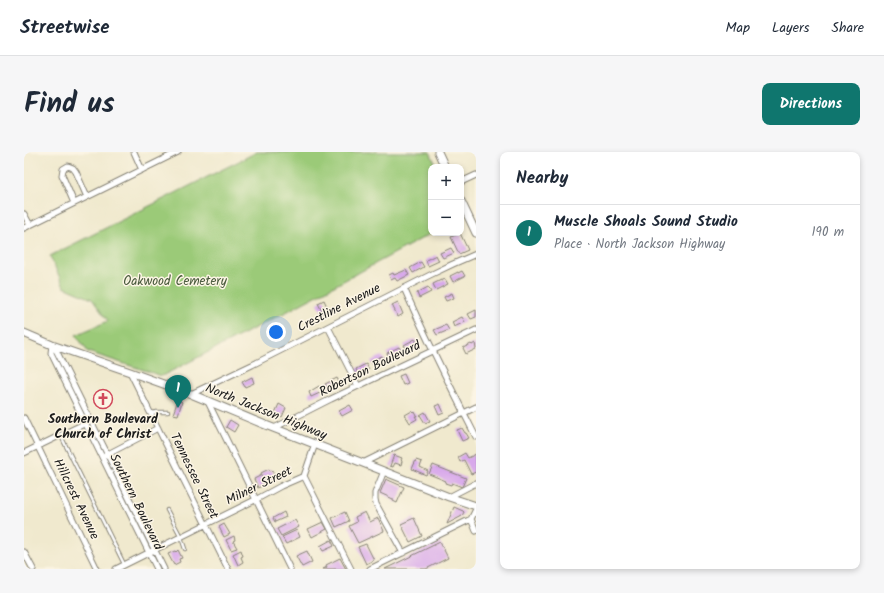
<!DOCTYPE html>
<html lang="en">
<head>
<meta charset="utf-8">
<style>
	body { margin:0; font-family:Kalam,sans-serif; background:#f6f6f7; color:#1f2937 }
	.controls { position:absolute; right:12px; top:12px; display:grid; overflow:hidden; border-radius:8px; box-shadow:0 2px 6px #0003 }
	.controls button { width:36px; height:36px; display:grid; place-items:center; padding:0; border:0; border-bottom:1px solid #e0e1e3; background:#fff; color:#1f2937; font:20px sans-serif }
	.you { position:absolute; left:252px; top:180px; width:14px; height:14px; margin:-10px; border:3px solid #fff; border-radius:50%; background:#1a73e8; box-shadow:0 0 0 6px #1a73e833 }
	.badge { display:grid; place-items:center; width:26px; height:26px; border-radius:50%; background:#0f766e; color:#fff; font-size:13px; font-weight:700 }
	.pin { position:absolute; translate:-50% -33px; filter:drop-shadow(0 1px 2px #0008) }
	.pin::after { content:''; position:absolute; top:21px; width:14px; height:12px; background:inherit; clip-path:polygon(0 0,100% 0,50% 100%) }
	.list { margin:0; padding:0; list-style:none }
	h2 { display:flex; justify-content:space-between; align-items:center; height:52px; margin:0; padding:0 16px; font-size:17px }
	h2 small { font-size:13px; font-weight:400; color:#747a83 }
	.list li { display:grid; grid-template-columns:26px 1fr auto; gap:12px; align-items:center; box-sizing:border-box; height:56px; padding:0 16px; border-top:1px solid #e0e1e3 }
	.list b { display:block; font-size:15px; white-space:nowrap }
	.list p { margin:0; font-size:13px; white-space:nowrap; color:#747a83 }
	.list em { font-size:13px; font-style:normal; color:#747a83 }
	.map { position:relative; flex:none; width:452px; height:417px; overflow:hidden; border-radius:8px }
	header { display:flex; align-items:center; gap:24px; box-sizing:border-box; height:56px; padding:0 20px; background:#fff; border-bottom:1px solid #e0e1e3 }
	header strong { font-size:19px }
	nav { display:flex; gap:22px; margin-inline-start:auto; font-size:14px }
	.intro { display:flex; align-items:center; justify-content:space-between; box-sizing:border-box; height:96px; padding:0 24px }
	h1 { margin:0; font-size:28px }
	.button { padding:10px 18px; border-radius:8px; background:#0f766e; color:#fff; font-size:14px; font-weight:700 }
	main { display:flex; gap:24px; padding:0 24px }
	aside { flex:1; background:#fff; border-radius:8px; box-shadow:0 2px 6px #0003 }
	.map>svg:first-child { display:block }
	.green { fill:#9bca78; stroke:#5c734a }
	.building { fill:#d8a8eb }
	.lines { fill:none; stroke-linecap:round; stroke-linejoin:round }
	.lane-casing { stroke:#868275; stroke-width:4.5 }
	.street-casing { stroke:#868275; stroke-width:7 }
	.secondary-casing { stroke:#868275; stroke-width:9 }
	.lane { stroke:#fff; stroke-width:2.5 }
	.street { stroke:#fff; stroke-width:5 }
	.secondary { stroke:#fff; stroke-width:7 }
	.labels { text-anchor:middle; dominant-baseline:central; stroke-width:3; stroke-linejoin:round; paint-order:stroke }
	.park-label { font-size:13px; fill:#48593c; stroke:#fcf5e5 }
	.street-label { font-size:13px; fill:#1c1c1c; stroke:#fcf5e5 }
	.poi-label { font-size:13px; font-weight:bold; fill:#1c1c1c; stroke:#fcf5e5 }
</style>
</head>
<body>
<header>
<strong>Streetwise</strong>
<nav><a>Map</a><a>Layers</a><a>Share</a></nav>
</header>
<div class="intro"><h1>Find us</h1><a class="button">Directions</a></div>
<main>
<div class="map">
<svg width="452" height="417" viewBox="0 0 452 417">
	<rect width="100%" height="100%" fill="#fcf5e5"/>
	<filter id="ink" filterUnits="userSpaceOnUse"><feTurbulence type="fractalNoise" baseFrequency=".025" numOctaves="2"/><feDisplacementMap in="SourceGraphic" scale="8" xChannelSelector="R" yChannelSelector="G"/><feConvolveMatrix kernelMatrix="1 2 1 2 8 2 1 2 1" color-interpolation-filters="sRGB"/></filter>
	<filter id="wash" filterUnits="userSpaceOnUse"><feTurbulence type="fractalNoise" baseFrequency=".012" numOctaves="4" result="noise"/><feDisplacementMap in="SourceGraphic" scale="16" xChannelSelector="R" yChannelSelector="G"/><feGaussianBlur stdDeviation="0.9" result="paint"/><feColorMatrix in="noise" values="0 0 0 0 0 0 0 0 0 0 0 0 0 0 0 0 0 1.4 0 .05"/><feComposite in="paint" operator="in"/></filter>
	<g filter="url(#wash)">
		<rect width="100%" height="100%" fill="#f0e9ce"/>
		<path class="green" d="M233 0H406L413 15H407L408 81 264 159 138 224 64 200 52 183 84 169 68 147 40 135 26 104Z"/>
		<g id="blocks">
			<path class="building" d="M436 81 444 98 435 102 427 85Z
				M427 96 430 101 419 106 416 101Z
				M412 103 415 109 404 114 402 108Z
				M397 110 400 115 389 121 386 116Z
				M382 118 385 123 373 129 371 126 367 128 365 123 369 121 370 123Z
				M438 119 441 124 429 130 426 124 434 120V121Z
				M421 127 424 132 412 138 409 132 417 128V129Z
				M404 135 407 140 395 146 393 141Z
				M428 141 430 146 422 149 420 145Z
				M300 148 305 159 299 162 294 151Z
				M374 150 379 162 374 165 368 153Z
				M452 158V165L447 167 444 162Z
				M438 165 441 170 430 175 428 170Z
				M422 173 425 178 413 183 410 178Z
				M391 187 394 193 383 198 380 193Z
				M451 191 452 197 442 202 439 196 447 192 448 193Z
				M375 195 378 201 366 207 363 201Z
				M358 204 361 209 350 214 347 209Z
				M342 212 345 217 334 222 332 217Z
				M380 222 384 231 379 233 375 224Z
				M228 225 230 231 221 235 218 230Z
				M313 226 316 232 304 237 301 232Z
				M295 234 298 240 287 245 285 240Z
				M154 248 158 250 154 263 149 262Z
				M255 252 262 256 258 265 251 261Z
				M416 252 420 261 415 263 411 254Z
				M326 253 329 258 318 264 315 259Z
				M388 259 390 261 391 260 393 264H391L393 267 386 271 381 263Z
				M401 260 406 269 401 271 396 263Z
				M206 268 214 273 210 280 202 275Z
				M438 276 441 281H442L445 286 438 289 433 278Z
				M441 301 444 306 452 302V320L447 322 440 308 436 310 434 305Z
				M370 303 378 306 377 308 378 309 377 313 371 311 369 315 366 314Z
				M392 308 398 310 396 315 404 319 402 323 388 317Z
				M409 313 442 326 438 335 428 331 427 333 421 331 422 329 405 322Z
				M245 317 246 319 248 318 252 327 234 336 230 327 238 323 237 321Z
				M362 327 380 335 373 351 369 349V347L356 341Z
				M430 355 439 359 440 360 438 364 423 372Z
				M260 360 262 365 251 370 249 366Z
				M321 360 325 369 312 375 308 366Z
				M341 360 346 370 354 366 360 379 334 391 325 374 333 370 331 365Z
				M390 366 398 384 386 390 377 372Z
				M271 368 275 375 257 384 253 377Z
				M299 370 303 377 288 385 284 377Z
				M200 372 206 382 200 385 195 375Z
				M273 378 276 385 262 392 258 385Z
				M210 384 211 388 209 389 213 396 207 398 202 388Z
				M307 388 310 394 299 399 296 394Z
				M416 390 424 406 402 417H361Z
				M342 392 350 408 342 412 334 395Z
				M154 398 158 406 155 407 156 410 150 413 144 402 151 399 152 400Z
				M217 398 219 404 217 405 219 410 214 413 209 402Z
				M283 399 288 410 278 415 272 404Z
				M316 406 322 417H299L303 415 302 413Z"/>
		</g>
	</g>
	<g filter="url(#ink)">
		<use href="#blocks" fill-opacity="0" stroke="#868275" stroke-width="1"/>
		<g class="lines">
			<g class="lane-casing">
				<path id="lane" d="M127 261 133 260H144
					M37 284 100 412
					M143 358 157 385 161 397"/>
			</g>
			<g class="street-casing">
				<path id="street" d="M110 0 118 18
					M437 30 452 23
					M50 51 38 23 39 17 44 14 49 16 52 20 63 45
					M0 62 6 73
					M0 76 154 0
					M380 136C402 187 427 236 452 285
					M304 175 334 234
					M28 193 27 201 133 417
					M29 193 33 200 140 417
					M106 220 204 417
					M167 242 228 213 406 123 429 112 452 102
					M184 250 266 417
					M0 266 73 417
					M250 276 307 247 452 178
					M291 292 280 324 327 417
					M0 301 64 270
					M82 303 134 276
					M339 311 452 255
					M360 319 351 341V347L352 352 379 401
					M425 345 452 331
					M447 367 452 379
					M0 400 9 417
					M92 417 233 347 257 334 280 324
					M346 417 447 367 452 357"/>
			</g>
			<g class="secondary-casing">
				<path id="secondary" d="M414 0 421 15
					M437 49 452 81
					M0 181 28 193 106 220 167 242 239 272 339 311 425 345 452 354"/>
			</g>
			<use href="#lane" class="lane"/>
			<use href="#street" class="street"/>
			<use href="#secondary" class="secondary"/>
		</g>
	</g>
	<defs>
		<g id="church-ring" transform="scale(1)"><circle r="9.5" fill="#fcf5e5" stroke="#d1495b" stroke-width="1.5"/><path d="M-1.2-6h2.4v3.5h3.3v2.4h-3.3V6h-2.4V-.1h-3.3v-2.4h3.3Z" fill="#d1495b"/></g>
	</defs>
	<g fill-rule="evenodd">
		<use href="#church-ring" x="79" y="247"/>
	</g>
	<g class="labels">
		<g class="park-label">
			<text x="151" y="129">Oakwood Cemetery</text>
		</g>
		<g class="street-label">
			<text transform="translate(315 156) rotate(-27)">Crestline Avenue</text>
			<text transform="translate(346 217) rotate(-26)">Robertson Boulevard</text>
			<text transform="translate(242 260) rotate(22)">North Jackson Highway</text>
			<text transform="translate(170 324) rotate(64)">Tennessee Street</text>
			<text transform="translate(235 334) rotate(-26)">Milner Street</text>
			<text transform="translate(52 347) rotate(64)">Hillcrest Avenue</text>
			<text transform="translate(112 350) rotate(64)">Southern Boulevard</text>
		</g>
		<g class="poi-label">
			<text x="79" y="267">Southern Boulevard<tspan x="79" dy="15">Church of Christ</tspan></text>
		</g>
	</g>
</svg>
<div class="controls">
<button>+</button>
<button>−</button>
</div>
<div class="you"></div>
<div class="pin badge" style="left:154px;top:256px">1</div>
</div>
<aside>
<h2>Nearby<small></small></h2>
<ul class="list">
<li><span class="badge">1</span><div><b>Muscle Shoals Sound Studio</b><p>Place · North Jackson Highway</p></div><em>190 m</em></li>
</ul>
</aside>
</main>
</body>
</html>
